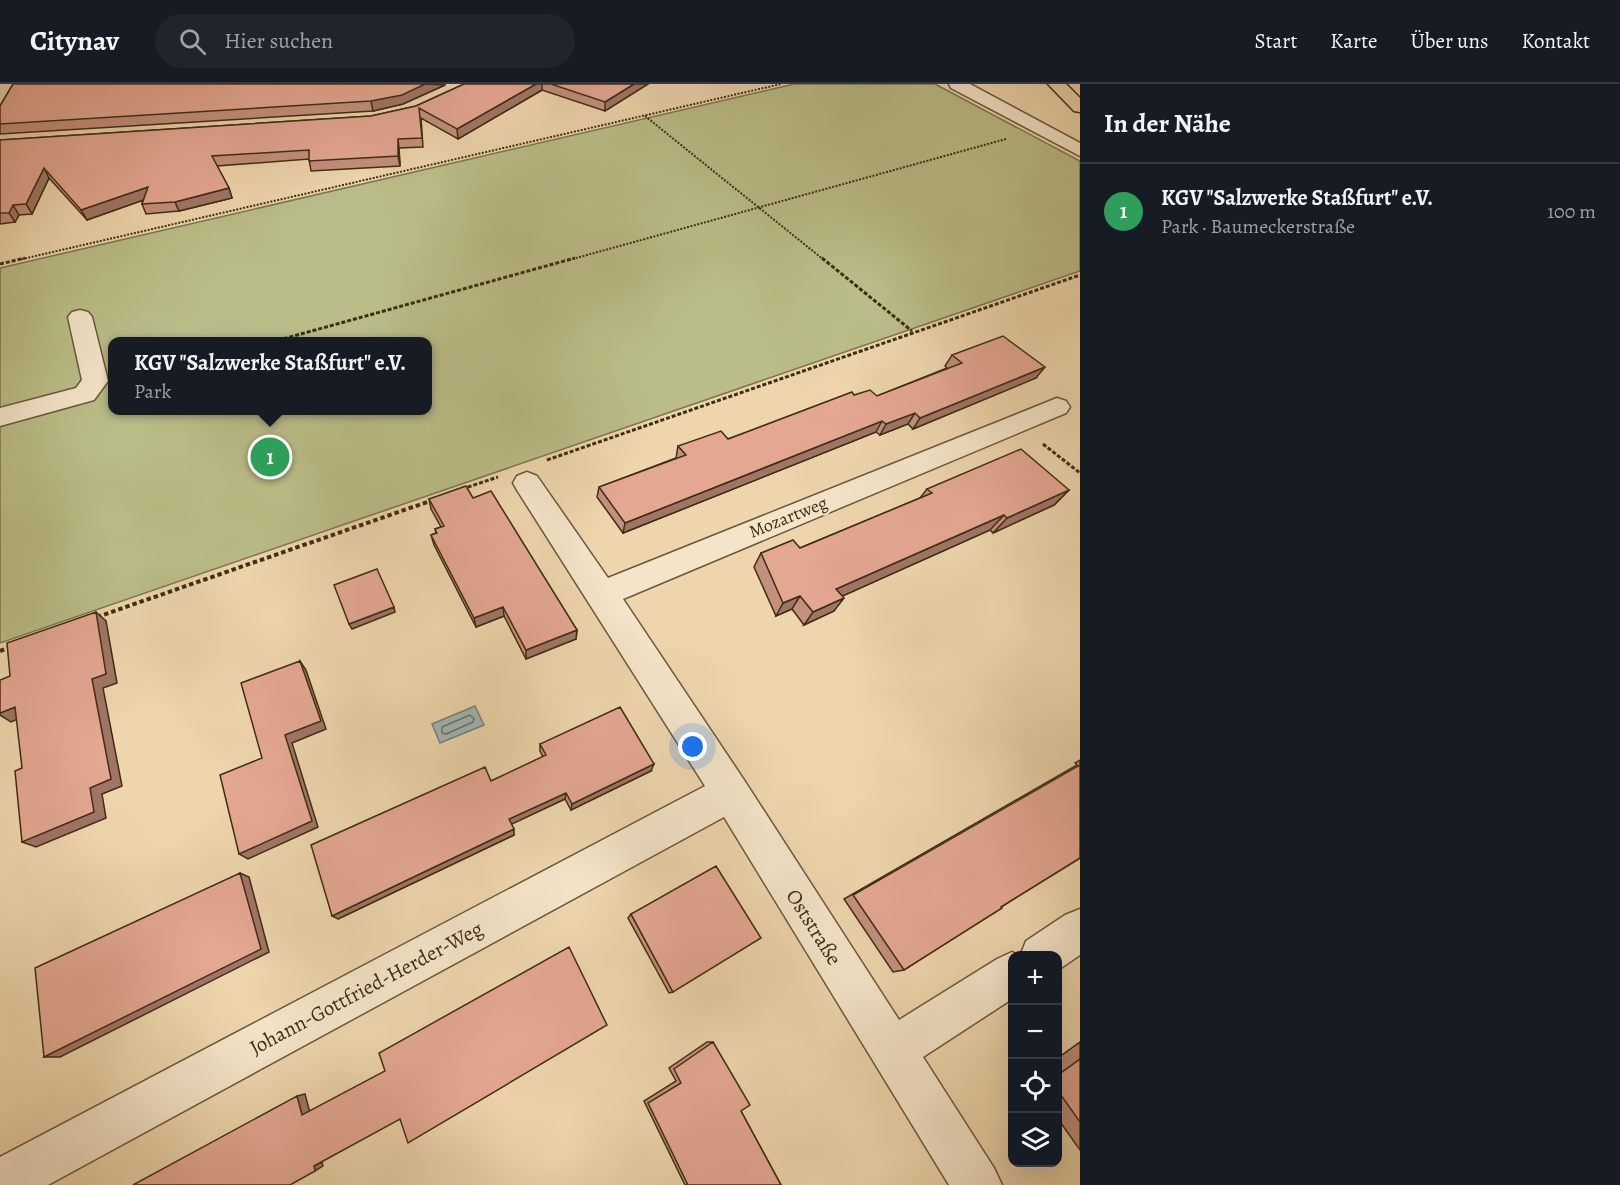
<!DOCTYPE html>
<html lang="de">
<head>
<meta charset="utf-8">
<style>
	body { margin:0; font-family:Alegreya,serif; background:#20242c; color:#f1f3f6 }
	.controls { position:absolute; right:18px; bottom:18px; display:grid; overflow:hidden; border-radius:12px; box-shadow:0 6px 24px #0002 }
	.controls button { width:54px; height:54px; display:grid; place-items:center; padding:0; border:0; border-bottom:2px solid #363941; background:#171b24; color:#f1f3f6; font:30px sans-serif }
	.you { position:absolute; left:693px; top:663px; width:21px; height:21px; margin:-15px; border:4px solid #fff; border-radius:50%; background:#1a73e8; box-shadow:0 0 0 9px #1a73e833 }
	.badge { display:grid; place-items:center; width:39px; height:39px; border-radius:50%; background:#c59692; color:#fff; font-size:20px; font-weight:700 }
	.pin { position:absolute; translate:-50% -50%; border:3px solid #fff; box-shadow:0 2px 6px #0006 }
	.popup { position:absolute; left:108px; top:253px; width:324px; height:78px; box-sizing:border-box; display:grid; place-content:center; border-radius:12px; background:#171b24; filter:drop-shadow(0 2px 4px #0005); font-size:20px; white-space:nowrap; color:#9ea1a6 }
	.popup b { font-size:22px; color:#f1f3f6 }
	.popup::after { content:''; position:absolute; left:50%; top:100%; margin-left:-12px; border:12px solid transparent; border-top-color:#171b24 }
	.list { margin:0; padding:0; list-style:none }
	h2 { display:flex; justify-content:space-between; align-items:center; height:78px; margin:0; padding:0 24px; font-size:26px }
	h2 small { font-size:20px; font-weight:400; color:#9ea1a6 }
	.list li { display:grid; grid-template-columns:39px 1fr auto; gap:18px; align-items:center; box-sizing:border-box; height:96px; padding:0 24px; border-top:2px solid #363941 }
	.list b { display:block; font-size:22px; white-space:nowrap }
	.list p { margin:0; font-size:20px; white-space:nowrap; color:#9ea1a6 }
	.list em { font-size:20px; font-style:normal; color:#9ea1a6 }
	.icon { flex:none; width:33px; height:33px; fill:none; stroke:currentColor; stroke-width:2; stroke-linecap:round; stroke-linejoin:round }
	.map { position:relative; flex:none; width:1080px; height:1101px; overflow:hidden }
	header { display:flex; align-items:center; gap:36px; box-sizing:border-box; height:84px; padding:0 30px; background:#171b24; border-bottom:2px solid #363941 }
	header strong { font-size:28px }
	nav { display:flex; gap:33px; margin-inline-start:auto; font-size:21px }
	.search { width:420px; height:54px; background:#20242c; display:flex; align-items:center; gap:15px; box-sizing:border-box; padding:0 21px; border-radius:33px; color:#9ea1a6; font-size:22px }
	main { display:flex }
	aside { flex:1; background:#171b24 }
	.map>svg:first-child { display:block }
	.green { fill:#babd88; stroke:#7c754e; stroke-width:1.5; fill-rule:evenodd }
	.water { fill:#9eb6b5; stroke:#787f75; stroke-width:1.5 }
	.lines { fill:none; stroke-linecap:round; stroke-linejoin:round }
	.shore { stroke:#6e7265; stroke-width:1.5 }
	.minor-casing { stroke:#6a573b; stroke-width:3 }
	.major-casing { stroke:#3e2d15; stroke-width:3 }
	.path-far2 { stroke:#3e2d15; stroke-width:2; stroke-dasharray:2 1.5; stroke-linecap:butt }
	.path-far1 { stroke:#3e2d15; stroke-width:3; stroke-dasharray:4 2; stroke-linecap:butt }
	.path { stroke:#3e2d15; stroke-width:4; stroke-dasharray:4.5 3; stroke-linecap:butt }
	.minor { fill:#f4e4c9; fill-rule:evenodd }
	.major { fill:#eed5ac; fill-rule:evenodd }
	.wall { fill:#c4907e; stroke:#3e2d15; stroke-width:1.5 }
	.shaded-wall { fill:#a07566; stroke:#3e2d15; stroke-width:1.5 }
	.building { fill:#e4a792; stroke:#3e2d15; stroke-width:1.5 }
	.labels { text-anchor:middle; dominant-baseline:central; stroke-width:4.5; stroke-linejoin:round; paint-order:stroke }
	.street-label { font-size:18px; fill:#3e2d15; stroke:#f4e4c9 }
	.near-street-label { font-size:21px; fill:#3e2d15; stroke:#f4e4c9 }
</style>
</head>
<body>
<header>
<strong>Citynav</strong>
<div class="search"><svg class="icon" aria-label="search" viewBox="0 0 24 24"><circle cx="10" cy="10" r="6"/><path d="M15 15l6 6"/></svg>Hier suchen</div>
<nav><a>Start</a><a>Karte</a><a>Über uns</a><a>Kontakt</a></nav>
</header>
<main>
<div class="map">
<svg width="1080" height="1101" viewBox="0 0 1080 1101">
	<rect width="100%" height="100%" fill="#eed5ac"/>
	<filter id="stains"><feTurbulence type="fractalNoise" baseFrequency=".00333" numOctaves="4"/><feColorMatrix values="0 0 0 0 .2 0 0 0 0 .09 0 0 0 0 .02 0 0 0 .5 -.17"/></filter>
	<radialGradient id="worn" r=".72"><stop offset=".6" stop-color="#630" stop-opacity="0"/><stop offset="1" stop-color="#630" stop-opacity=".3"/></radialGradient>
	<path class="green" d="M794 0H935L1080 77V187L0 559V184ZM112 258H428V326H112Z"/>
	<path class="water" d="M475 622 484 641 440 659 432 640Z"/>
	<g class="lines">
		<path class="shore" d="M470 631 474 635 473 638 446 650 442 649V643Z"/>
		<g class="minor-casing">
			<path id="minor" d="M949 0H970L1080 59V72L951 4Z
				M80 226 88 228 92 233 108 297 94 316 0 342V324L76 304 82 296 68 233 72 228Z
				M1057 314 1066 317 1070 323 1066 329 623 515 744 696 899 936 997 875 1012 868 1019 872H1012V915L923 973 994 1084 1002 1101H949L724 733 48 1101H0V1073L705 702 517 406 513 399 517 392 527 388 537 392 608 494Z
				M1080 825V871L1058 886V872H1020L1026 857 1065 831Z"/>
		</g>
		<g class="major-casing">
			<path id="major" d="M1048 0H1066L1080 14V28L1074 27Z"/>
		</g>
		<path class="path-far2" d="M645 32 824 176
			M18 176 781 0
			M569 176 1006 55"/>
		<path class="path-far1" d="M822 174 912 247
			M0 180 25 174
			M272 258 575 174
			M1043 360 1080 389
			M547 376 1080 191
			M462 405 498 393"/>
		<path class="path" d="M462 405 465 404
			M97 533 433 416
			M0 567 11 563"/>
		<use href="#minor" class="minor"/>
		<use href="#major" class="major"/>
	</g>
	<path class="wall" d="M13 0H445V1L403 20 373 27 0 50V22Z
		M464 0H648L605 27 542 6 458 55 421 34 423 63 399 64 400 82 311 87 309 75 217 82 229 104 232 114 179 127 146 130 142 120 143 116 87 136 49 94 32 130 19 131 15 138 0 140V56L371 32 416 22Z
		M952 271 1036 294 913 345 908 340 880 351 876 348 623 449 597 413 599 403 676 374 678 362 728 355 854 311 877 312 947 284 945 282Z
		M927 405 1069 406 1054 421 993 449 990 446 842 512 834 527 804 541 792 525 776 532 754 483 761 469 800 464 920 414Z
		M473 414 577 546 576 555 526 575 504 532 476 543 434 461 431 451 436 449 435 445 441 443 431 425 429 415Z
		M540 660 651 687 571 726 565 715 511 740 514 751 338 835 491 697 543 673 540 667Z
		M1080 676V774L1001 823 904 886 893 888 844 815 1077 681 1075 679Z
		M631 830 673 908 669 909 628 834Z
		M707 958H713L741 1027 781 1101H685L644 1017 676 997 669 984Z
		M1080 958V1066L1058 1035V974Z"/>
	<path class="shaded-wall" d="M425 0 445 1 403 20 373 27 371 17Z
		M536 0H542V6L458 55 457 45Z
		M634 0H648L605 27V18Z
		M398 55 399 64 400 82 398 72Z
		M44 84 49 94 32 130 26 120Z
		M148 103 152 113 87 136 81 126Z
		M229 104 232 114 179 127 175 118Z
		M13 121 19 131 15 138 9 129Z
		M1045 283 1036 294 913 345 920 334Z
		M915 329 908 340 880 351 886 340Z
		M882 337 876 348 623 449 625 439Z
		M1069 406 1054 421 993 449 1007 434Z
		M1004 431 990 446 827 519 836 505Z
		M800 512 792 525 776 532 783 519Z
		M844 514 834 527 804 541 813 528Z
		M394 523 395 528 352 545 349 540Z
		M503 523 504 532 476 543 474 534Z
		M96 528 106 537 117 599 103 604 122 702 102 710 106 734 36 763 22 758 90 704 92 595Z
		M577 546 576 555 526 575V566Z
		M300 577 306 586 326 645 292 659 318 743 248 775 239 770 285 651Z
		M15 623 27 631 11 638 0 631V629Z
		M654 680 651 687 571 726 572 720Z
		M566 709 565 715 510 741 509 735Z
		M514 745V751L338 835 332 832Z
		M240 789 249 793 269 868 60 973H44Z
		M305 1010 310 1029 302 1031 297 1012Z
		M322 1078 323 1082 315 1087 314 1082Z"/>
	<path class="building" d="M13 0H425L402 11 371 17 0 40V22Z
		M464 0H536L457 45 419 24 422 54 398 55V72L309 77V66L212 72 229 104 175 118 142 120 148 103 81 126 44 84 26 120 13 121 9 129H0V56L371 32 416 22Z
		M551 0H634L605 18Z
		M1003 252 1045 283 920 334 915 329 886 340 882 337 625 439 599 403 686 371 678 362 721 347 728 355 852 308 854 311 870 306 877 312 962 279 952 271Z
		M1021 365 1069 406 1007 434 1004 431 836 505 844 514 813 528 800 512 783 519 761 469 793 456 800 464 932 409 927 405Z
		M466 402 473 414 491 407 577 546 526 566 503 523 474 534 431 451 437 449 435 445 444 442 429 415Z
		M377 485 394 523 349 540 334 501Z
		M96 528 106 590 92 595 111 695 90 704 94 728 22 758 15 687 22 684 15 623 0 629V596L10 592 7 559Z
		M300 577 321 637 285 651 312 737 239 770 220 691 262 674 241 599Z
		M620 623 654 680 572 720 566 709 509 735 514 745 332 832 311 761 485 683 491 697 546 671 540 660Z
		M1080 681V774L1001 823 1002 824 904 886 853 811Z
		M716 782 761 854 673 908 631 830Z
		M240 789 261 865 44 973 35 884Z
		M569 863 607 941 408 1059 400 1035 314 1082 315 1087 290 1101H133L297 1012 302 1031 385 987 379 969Z
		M713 958 750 1021 741 1027 781 1101H688L648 1019 681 999 674 985Z
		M1080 975V1038L1058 1007V991Z"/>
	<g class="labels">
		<g class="street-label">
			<text transform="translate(788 433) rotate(-22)">Mozartweg</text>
		</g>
		<g class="near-street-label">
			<text transform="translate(814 843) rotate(58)">Oststraße</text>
			<text transform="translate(366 904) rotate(-28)">Johann-Gottfried-Herder-Weg</text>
		</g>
	</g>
	<rect width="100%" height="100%" filter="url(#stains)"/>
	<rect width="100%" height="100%" fill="url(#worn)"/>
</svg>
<div class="controls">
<button>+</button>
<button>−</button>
<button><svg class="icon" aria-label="locate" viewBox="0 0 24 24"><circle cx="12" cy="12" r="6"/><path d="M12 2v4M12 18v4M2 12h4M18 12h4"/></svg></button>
<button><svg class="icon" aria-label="layers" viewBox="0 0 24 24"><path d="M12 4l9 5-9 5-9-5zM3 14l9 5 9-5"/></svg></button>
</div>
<div class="you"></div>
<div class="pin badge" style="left:270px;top:373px;background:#2e9e5b">1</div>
<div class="popup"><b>KGV &quot;Salzwerke Staßfurt&quot; e.V.</b>Park</div>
</div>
<aside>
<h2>In der Nähe<small></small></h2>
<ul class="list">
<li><span class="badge" style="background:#2e9e5b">1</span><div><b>KGV &quot;Salzwerke Staßfurt&quot; e.V.</b><p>Park · Baumeckerstraße</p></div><em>100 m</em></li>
</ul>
</aside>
</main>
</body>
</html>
